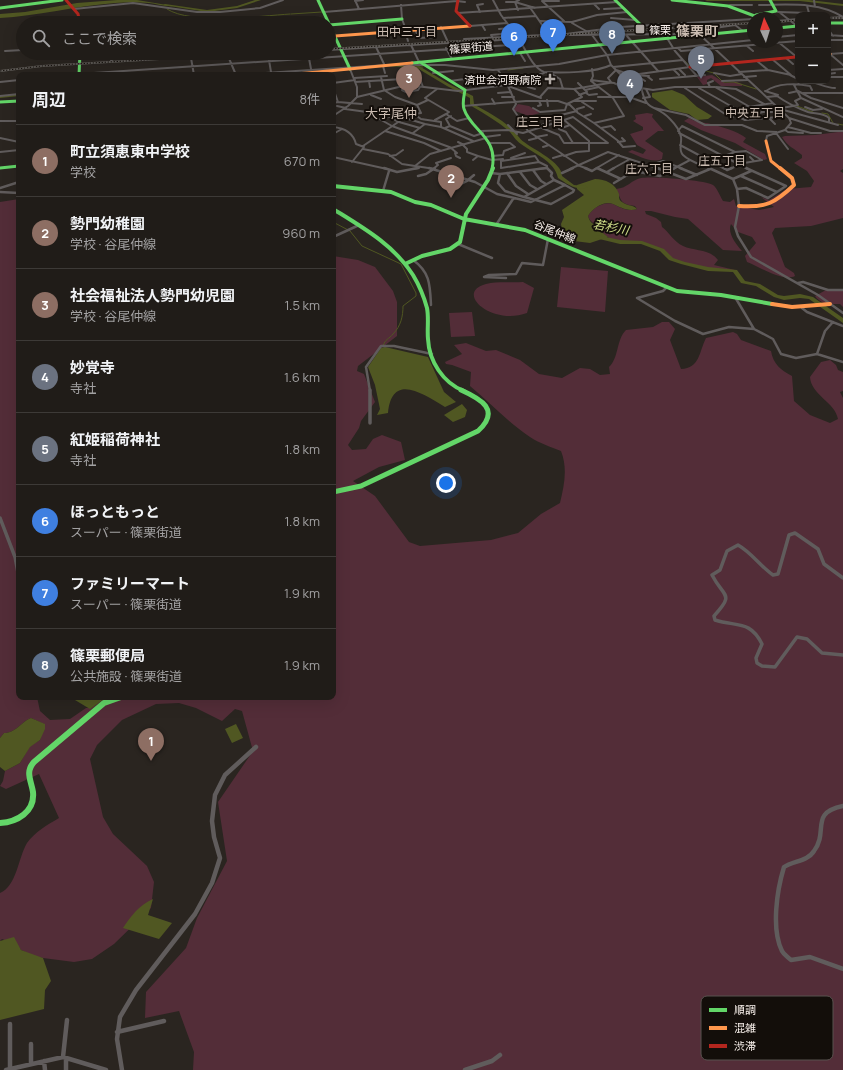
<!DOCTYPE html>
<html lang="ja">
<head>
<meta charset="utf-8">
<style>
	body { margin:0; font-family:Manrope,"Noto Sans JP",sans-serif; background:#282521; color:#f1f3f6 }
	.controls { position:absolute; right:12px; top:12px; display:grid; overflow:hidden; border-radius:8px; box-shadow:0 4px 16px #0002 }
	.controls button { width:36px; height:36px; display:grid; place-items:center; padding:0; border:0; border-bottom:1px solid #3d3a37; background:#201c18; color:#f1f3f6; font:20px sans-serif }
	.compass { position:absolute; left:747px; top:12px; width:36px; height:36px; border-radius:50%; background:#201c18; box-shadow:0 4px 16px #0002; rotate:356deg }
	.you { position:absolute; left:446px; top:483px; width:14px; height:14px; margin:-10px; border:3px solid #fff; border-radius:50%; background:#1a73e8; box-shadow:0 0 0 6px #1a73e833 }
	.badge { display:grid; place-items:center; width:26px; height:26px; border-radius:50%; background:#d93025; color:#fff; font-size:13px; font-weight:700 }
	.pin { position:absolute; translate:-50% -33px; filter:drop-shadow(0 1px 2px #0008) }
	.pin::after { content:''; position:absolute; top:21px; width:14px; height:12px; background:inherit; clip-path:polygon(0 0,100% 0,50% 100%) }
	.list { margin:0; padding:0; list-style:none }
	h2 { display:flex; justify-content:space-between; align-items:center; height:52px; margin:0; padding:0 16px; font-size:17px }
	h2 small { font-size:13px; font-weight:400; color:#a2a1a2 }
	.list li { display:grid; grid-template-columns:26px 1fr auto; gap:12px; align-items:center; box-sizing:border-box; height:72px; padding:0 16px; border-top:1px solid #3d3a37 }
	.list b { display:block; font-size:15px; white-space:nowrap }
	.list p { margin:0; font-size:13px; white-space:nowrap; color:#a2a1a2 }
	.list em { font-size:13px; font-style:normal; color:#a2a1a2 }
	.icon { flex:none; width:22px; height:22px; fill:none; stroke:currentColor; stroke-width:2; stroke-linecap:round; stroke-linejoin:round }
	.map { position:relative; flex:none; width:843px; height:1070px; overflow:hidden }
	.search { position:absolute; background:#201c18; box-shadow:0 4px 16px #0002; left:16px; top:16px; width:320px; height:44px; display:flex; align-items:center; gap:10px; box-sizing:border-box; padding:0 14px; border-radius:22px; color:#a2a1a2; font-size:15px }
	.panel { position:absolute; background:#201c18; box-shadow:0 4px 16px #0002; left:16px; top:72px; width:320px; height:628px; border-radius:8px }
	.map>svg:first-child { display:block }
	.green { fill:#532d38 }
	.water { fill:#505722 }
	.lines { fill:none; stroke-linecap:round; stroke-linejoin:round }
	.stream { stroke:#505722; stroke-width:1 }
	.river { fill:#505722; fill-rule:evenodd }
	.street-far3 { stroke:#605c5c; stroke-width:2 }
	.street-far2 { stroke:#605c5c; stroke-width:2.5 }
	.street-far1 { stroke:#605c5c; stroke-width:3.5 }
	.street { stroke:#605c5c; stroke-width:4.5 }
	.fast-far3 { stroke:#63d668; stroke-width:3 }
	.fast-far2 { stroke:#63d668; stroke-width:4 }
	.fast-far1 { stroke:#63d668; stroke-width:5 }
	.fast { stroke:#63d668; stroke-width:6 }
	.slow-far1 { stroke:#ff974d; stroke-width:3 }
	.slow { stroke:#ff974d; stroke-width:4 }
	.jam { stroke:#b3261e; stroke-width:3 }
	.rail-casing { stroke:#64605c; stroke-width:2 }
	.rail { stroke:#130e0a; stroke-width:1; stroke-dasharray:1.5; stroke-linecap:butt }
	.poi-dot { fill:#b1aaa5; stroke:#130e0a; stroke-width:1.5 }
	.labels { text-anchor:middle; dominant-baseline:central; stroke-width:4; stroke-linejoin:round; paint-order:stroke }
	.far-poi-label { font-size:11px; fill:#faf2ed; stroke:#130e0a; text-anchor:start }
	.far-street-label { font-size:11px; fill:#faf2ed; stroke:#130e0a }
	.far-neighbourhood-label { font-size:12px; fill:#ccbdb2; stroke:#130e0a }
	.far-water-label { font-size:12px; font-style:italic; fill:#d3e18b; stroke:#130e0a }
	.far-quarter-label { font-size:13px; fill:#ccbdb2; stroke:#130e0a }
	.far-district-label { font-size:14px; font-weight:bold; fill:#ccbdb2; stroke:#130e0a }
	.key { fill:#130e0a; stroke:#58524e; stroke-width:1 }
	.key-label { font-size:11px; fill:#faf2ed }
</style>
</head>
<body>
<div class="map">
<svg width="843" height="1070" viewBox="0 0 843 1070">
	<rect width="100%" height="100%" fill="#2a2520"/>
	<path class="green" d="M712 75 725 83 737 82 742 84V86H721L711 78 707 80V84L703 85 697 77Z
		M518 104 529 106 540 113 529 116 515 111 514 109Z
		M647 113 653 114 652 117 664 131H658L645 141 663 153 662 159C651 164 638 155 628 152L632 150 643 154 646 150 637 145 630 134 643 130V127L633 121 636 119 635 115Z
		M689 118C696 123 703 122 711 124 722 127 737 131 746 138L743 142 765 154 767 159 764 160 735 143 701 130 684 121Z
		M838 132H843V169L840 171 843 173V218L811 226 775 228 772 233 785 267 794 273 795 276C782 282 760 267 747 262L745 256 756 243 752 237 738 232 731 224C727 233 736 244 742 251L723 250 688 219 675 217 651 211H645L646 214 656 218 661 222 662 227C669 232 674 242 683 246 694 251 710 249 718 260L714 265 735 270C712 274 688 265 666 257 664 253 663 252 660 250 640 236 623 246 609 238 604 235 601 231 597 227 594 223 590 222 588 216 592 209 603 201 613 204 620 207 626 212 637 209L635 206C620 204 622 201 616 189 628 188 631 180 641 178 651 176 705 180 713 185 717 188 720 196 723 201L730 202 734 199 736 206 759 210 774 207 761 197 769 200 787 189 811 187 814 181 807 171 794 163 802 158V155C794 148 788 147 782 137L785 136 815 135Z
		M19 199V697H37L40 711 50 720 70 719 86 708H90L107 697H333V256L358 260 375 267 393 291 397 302V336L358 366 357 371 364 374 375 402 361 421 359 428 348 445 352 450 366 449 373 439 382 435 401 442 405 460 379 467 353 481 375 496 409 542 420 546 491 540 518 533 541 514 560 503C564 486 568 469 561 451 551 447 539 443 530 437 508 422 490 403 470 386L471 372 452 365 446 364 445 362 462 354 454 345 466 343 486 351 496 350 520 360 539 374 562 378 580 368 590 369 600 375 610 374 609 367C619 358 616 340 626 330L653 327 662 322H669L675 329 670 340 681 369C700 368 699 352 706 338L733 332 737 334 741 340 771 351C773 364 781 370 792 376L794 401 810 415 830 423 838 419C835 402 811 395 810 377L821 362 830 360 836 365 838 370 843 372V391L840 392 843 398V1070H193L194 1052 179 1011 145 1018 146 992 186 948 197 918 227 861 218 802 253 751 242 711 235 709 222 721 196 708 179 703 156 704 122 720 97 745 90 759 103 817 113 834 147 866 154 882 151 908 114 944 92 959 74 962 43 958 34 956 21 950 18 946 2 939 0 941V893C17 886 18 858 27 843 35 832 47 825 59 818L39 774 6 789 0 786 3 781 5 771 20 763 30 746 40 740 44 724 31 718C21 722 16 733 4 733L0 738V202Z
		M561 267 608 271 605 312 557 307Z
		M523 282 534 288 527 313C491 326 454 292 486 284 498 281 512 283 523 282Z
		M826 290 843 291V307L840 304C831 304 821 305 815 296Z
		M472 312 475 336 451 337 449 313Z"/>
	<path class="water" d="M117 0H137L173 6C166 7 157 4 149 3 138 2 126 2 115 3 76 6 36 16 0 18V14L25 12 77 3Z
		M672 90 684 95 697 107 712 116 708 119 697 120 689 114 670 110 652 97V93Z
		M595 179C605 179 616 184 619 194 619 198 619 200 622 202 627 206 634 205 637 209 628 212 620 207 613 204 604 200 592 209 588 216 590 223 593 224 599 227V230L608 237 590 243 574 241V238L562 229 561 224 564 217 562 210 584 195 577 189V185Z
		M385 347 428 357 444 392 456 402 445 407C423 394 392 372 388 413L377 415 380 409 375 385 368 367 381 348Z
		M462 404 467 410 465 417 453 422 444 415Z
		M70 697H107L90 709Z
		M31 718 45 724V729L40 740 30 747 20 763 5 771 0 767V738L4 733C16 733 21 722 31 718Z
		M236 724 243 738 232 743 225 729Z
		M153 899 148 915 172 923 159 939 123 928C131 916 139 905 153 899Z
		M14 937 21 950 43 958 51 981 45 990 44 1009 0 1020V941Z"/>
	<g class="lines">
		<path class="stream" d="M167 9C191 25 260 16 290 14
			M291 14 322 12
			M116 56 152 53
			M685 61 690 66
			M418 67H423
			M694 68 714 73 723 82H734L756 89
			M508 70 523 68
			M797 106 813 112
			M822 113 828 114 833 123
			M838 124 843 125
			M333 222 350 231 362 246 401 264 416 293V296L403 306C403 316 401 326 393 334 389 339 385 339 383 346"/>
		<path class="river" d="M255 0H261L237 8 207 12 163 5 165 4 207 10 237 6Z
			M705 0H809L843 4V6L800 1H707Z
			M387 64 419 66 449 84 473 96 474 104 475 105C488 112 501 119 512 129 517 133 519 139 524 142 534 150 562 162 562 176L574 185 586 186 588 187C578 192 567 184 558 178 554 160 534 154 521 144 515 140 513 135 509 131 497 121 485 114 473 107L470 104V98L447 86 417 68 386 66V64Z
			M19 94V96L0 98V96Z
			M597 235 620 240 642 241 664 249 673 258 685 262 708 267 737 270 745 281 760 284 778 295 784 296 800 294 813 297 843 318V323L809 299 800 298 784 300 774 297 756 286 741 283 733 272 708 271 681 264 669 260 660 251 641 244H620L595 238V236Z"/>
		<path class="street-far3" d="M355 0 359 9
			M493 0 501 15 517 36
			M519 0 515 2 535 8
			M814 0 815 7
			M355 1 363 0
			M457 1 465 2
			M559 1H542L564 21
			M506 2H515L518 10
			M594 4 599 9
			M401 5 402 19 406 30
			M730 5H752
			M759 5C787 5 818 1 843 17
			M74 9 133 3 197 12H220L260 8 283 0
			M604 9 623 8
			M324 12 457 1
			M480 12 477 5 483 4
			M778 12 809 13 807 6
			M779 12 797 26
			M458 13 617 2
			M536 16 549 35
			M503 18 536 16 531 9
			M611 18 635 20
			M828 18 843 17
			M540 21 572 22 597 15 627 12
			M777 21 798 19
			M572 23 586 31
			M482 25 485 30
			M470 26 507 23
			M441 27 447 40
			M415 29 419 38 434 37 430 28
			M499 29 510 28
			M828 29 833 36
			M405 30 408 41
			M699 34 789 118 791 123 785 130 767 136 766 141
			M570 35 674 34 735 25 743 31
			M592 35 607 55 611 65 622 76 641 86C646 114 655 103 670 119 674 123 680 131 681 137 682 143 678 150 683 155 690 162 702 165 711 169
			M626 35 658 71
			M828 35 843 36
			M329 37 335 36
			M777 37 798 35
			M493 38 491 35 514 33
			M667 38 675 51 697 76
			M464 39 566 34 620 27 753 19
			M828 40H843
			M777 41 798 58
			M411 45 519 39C526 50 532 67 544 72 562 73 595 73 611 65
			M747 46 753 51
			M446 48 452 59
			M678 48 681 51 798 41
			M329 50 376 47
			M5 51 23 50
			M308 53 311 69
			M520 53 525 61
			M268 54 271 72
			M830 54 843 65
			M830 54 843 53
			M228 56 236 75
			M79 57 100 56V53
			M786 58 793 64
			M710 60 714 65
			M111 61 115 57V53
			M698 61 702 66
			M757 61 768 70 791 75 772 59
			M384 64 376 47 411 45 419 62
			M396 65H445L493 70 559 64 607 55 753 40
			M383 66 385 73
			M613 67 683 60
			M411 68H416L423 87
			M679 69 685 75
			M498 70 508 86 541 98
			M674 70 679 75
			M828 70 843 69
			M739 72 768 70
			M433 73 453 71
			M714 73 730 76 742 74
			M79 74 523 44
			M552 74 560 79 563 89
			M828 74 835 73
			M194 75 191 58 279 53
			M233 75 387 65
			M633 75 649 76
			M790 75 798 79
			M638 76 645 81
			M647 76 652 80
			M381 77 384 90 395 97 417 105 421 113 414 114
			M744 77 756 76
			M828 77H843
			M354 78 387 76
			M660 79 705 75
			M493 80 503 79
			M591 80 614 83 625 88
			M369 81 370 87
			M450 81 465 79
			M523 81 528 87 535 89
			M722 81 747 80
			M814 81 794 85 801 98 843 117
			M0 82 19 80
			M355 82 418 78
			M812 82C820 84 827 88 835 88
			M333 83 355 80
			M578 83 587 92 579 95
			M609 83 611 82 608 78 616 70 632 75 690 67
			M508 86 516 104 513 109 528 131 580 166 588 169
			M413 87 402 90 406 92 418 90 420 87
			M710 87 708 83 713 81
			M716 87 736 89 764 104
			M333 88 338 102 333 103
			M641 88 653 90 675 87H715L750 107
			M685 88 725 114 736 109 773 103
			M699 88 736 109
			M437 89 425 98 449 112 446 114 457 121 469 118
			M585 90 599 87
			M634 90H642
			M765 91 778 95
			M766 91C777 83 797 83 810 86L812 90
			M498 93 511 92
			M586 93 589 95 597 94
			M789 93 798 91 811 98 843 108
			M803 93H843
			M371 95 381 99
			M0 96 19 94
			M357 97 407 85 458 91 507 85 544 73
			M502 97H514
			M540 97 548 88 574 89 609 83
			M598 97H629L646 103
			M767 97 777 96C787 103 797 108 808 112 815 114 824 113 829 118V122
			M643 98 650 97 646 89
			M492 99 495 104
			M547 100 548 106
			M573 101H596
			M338 102 362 104
			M582 102 593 109
			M417 105 428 100
			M337 106 346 108
			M463 106 526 101H558L570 105 578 113 594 123 624 116 613 98 591 81 593 76 592 69
			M538 106 541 105 539 101
			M756 106 763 112
			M805 107 813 110 822 109
			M533 108 540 112 565 110 567 104 582 97 574 89
			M654 108 686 115 705 125H742L757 131 776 132
			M782 108 798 105 795 101 801 98
			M345 109 367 112 392 126 452 148
			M577 109 584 107
			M780 109 838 125
			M396 112 388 116 399 122 420 128
			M763 112H775L778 117 745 120 741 118Z
			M726 113 733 117
			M333 116 348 106 357 97V87L350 69
			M585 116 591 114
			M573 117 608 143H573L566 132 559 129 570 125 564 120Z
			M405 118 425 124 413 133
			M769 118 775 124
			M789 118 830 131H843
			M435 120 446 114
			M0 121H19
			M521 121 529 120
			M594 123 617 140 623 147 635 146
			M425 124 441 127
			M508 125 517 134
			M450 126 446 119 451 116
			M333 127C344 128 353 132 356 144L364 147 352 162
			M525 127 535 126
			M788 127 811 133H821
			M445 128 450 126 474 136 483 133
			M601 128 611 126 615 130
			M785 130 788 132 803 133
			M481 131 508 130 523 133 564 120
			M678 131 682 126 735 152 724 156
			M679 133 748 169
			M776 133 788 149
			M333 134 342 129
			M485 137 500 135
			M536 137 547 135
			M0 138 19 142
			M529 140 537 138
			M458 142 464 145
			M618 142 625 141 622 138
			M488 143H510L515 147 504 151 503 155 492 156
			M573 143H564L559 135 542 128V125L557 116 577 111
			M463 145 467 149V152L478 156
			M680 145 725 169
			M363 146 385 131
			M543 147 549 145
			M451 148 457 153H455L456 156 460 158
			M363 149 388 154 402 164 435 169
			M441 151 424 143 385 131 410 114H414L421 119 441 122V127L473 141
			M0 152 19 150
			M735 152 746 151 762 160
			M390 156 396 155 403 150
			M535 156 539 162 501 168V161Z
			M564 156 576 152 589 151V141L570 125
			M333 157 387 169
			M750 157 754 161
			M511 158 525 153
			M553 158 563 155
			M473 160 478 156 492 160 503 159
			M738 164 762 160
			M650 165 663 161 683 169
			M415 166 430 154 486 138
			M547 168 548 169
			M597 168 600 169
			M412 169 419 168
			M433 169 438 165 436 163 451 158
			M538 169 547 168V166L539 162
			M570 169 608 152 660 169
			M595 169 619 155
			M612 169 630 159
			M637 169 644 165
			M673 169 690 160
			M729 169 740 165"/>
		<path class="street-far2" d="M384 168 397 172 418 168
			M429 168 475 182 497 194 531 202 565 185 554 180 524 197 505 191 498 183 500 174 546 168
			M547 168 552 173 551 176 554 180
			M585 168 592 171 597 168
			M597 168 621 179
			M657 168 686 179 710 169
			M680 168 697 175
			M709 168 733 179 737 189 739 206 735 227 738 236 751 257 818 295 843 313
			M724 168 727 170 732 168
			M533 170 541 181 546 184
			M634 171 660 176 675 168
			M520 172 530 185 537 189
			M607 172 614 168
			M491 173 500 174
			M507 173 516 186 528 194
			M562 173 573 168
			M418 176 426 174 435 168
			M741 176 777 192
			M733 179 751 171
			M468 180 474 175
			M614 183 639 168
			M461 184 469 180
			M0 188 19 182
			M737 189 746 188 768 198 786 186 746 168
			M383 191 389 171
			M0 192 19 193
			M524 197 551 204 573 192 574 190 565 185
			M496 225 513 199
			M333 237 357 226
			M458 244 492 258
			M413 260C430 272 430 285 431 305
			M506 278 484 277 489 275 516 274 522 263 543 265 548 239
			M798 283 803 282 828 290H843
			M735 297 754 329 773 339 781 354 796 358 817 354 843 362
			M637 298 675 321 703 334 729 327 754 329
			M637 298 663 291 666 288
			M802 308 807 312 843 326
			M817 354 825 331 833 322
			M370 391 366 367 381 346H394L432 354"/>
		<path class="street-far1" d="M370 390V423
			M0 518 15 557 19 578
			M843 578 824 564 818 549 795 533 789 535 778 574 773 575C760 566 752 553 738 545L727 551 720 570 712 575C724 598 735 593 714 616L715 620C737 627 750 620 762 644L756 658 757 663 762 666 775 667 797 637 807 639 822 653 843 655"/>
		<path class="street" d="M843 806C809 813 829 831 814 851 808 861 793 861 784 867 777 890 771 929 782 951 784 955 788 957 791 960L810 957 843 969
			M10 1024V1070
			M117 1032 164 1021
			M31 1044V1064
			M63 1057 67 1020
			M66 1059V1070
			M44 1061 45 1070
			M6 1070 63 1057 106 1070
			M122 1070 117 1039 120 1017 136 990 195 914 212 883 220 858 214 837 212 821 215 795 225 775 256 747
			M465 1070 492 1061 500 1055"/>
		<path class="fast-far3" d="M318 0 350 69
			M615 0 642 26
			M672 0 728 6 760 18
			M0 8 62 0
			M756 15 776 11 770 0
			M828 23H843
			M329 25 402 19
			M777 28 798 26
			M420 62 465 90C464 96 462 103 464 109 471 131 499 137 492 169
			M412 63 753 30
			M79 75 80 53
			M0 102 19 101
			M0 168 19 166"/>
		<path class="fast-far2" d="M333 186 391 192 415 202 431 205 464 219 525 230 677 291 721 295 772 304
			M333 209C362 227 394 245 413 275 419 285 424 297 427 308 429 318 427 329 428 339 429 361 443 383 464 391
			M405 264 422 256 450 249 460 242 466 214 488 180 493 168"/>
		<path class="fast-far1" d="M333 492 361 486 478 431C501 410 481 399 461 390
			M333 547V549"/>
		<path class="fast" d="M0 823C17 822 35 812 33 792 31 780 25 772 34 762L104 703 121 697"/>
		<path class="slow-far1" d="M335 36 470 26
			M828 53 830 54
			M286 75 412 63
			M766 141 771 161 781 169"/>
		<path class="slow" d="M739 206C766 208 775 203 794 185L792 178 780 168
			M772 304 792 307 830 304"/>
		<path class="jam" d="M66 0 78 14 80 23
			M458 0 456 11 470 26
			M690 67 796 57"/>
		<g class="rail-casing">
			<path id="rail" d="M828 18H843
				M777 22 798 20
				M329 49 753 23
				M0 71 42 66 260 53"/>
		</g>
		<use href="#rail" class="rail"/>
	</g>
	<g class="poi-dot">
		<rect x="635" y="24" width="10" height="10" rx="2"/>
		<path d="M548 73h4v4h4v4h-4v4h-4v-4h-4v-4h4z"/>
	</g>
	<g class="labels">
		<g class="far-poi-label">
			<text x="649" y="29">篠栗</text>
			<text x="541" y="79" text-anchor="end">済世会河野病院</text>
		</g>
		<g class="far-street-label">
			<text transform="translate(471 47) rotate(-5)">篠栗街道</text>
			<text transform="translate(555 231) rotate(22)">谷尾仲線</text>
		</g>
		<g class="far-neighbourhood-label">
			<text x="407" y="31">田中三丁目</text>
			<text x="755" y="112">中央五丁目</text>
			<text x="540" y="121">庄三丁目</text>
			<text x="722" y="160">庄五丁目</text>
			<text x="649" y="168">庄六丁目</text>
		</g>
		<g class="far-water-label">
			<text transform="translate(611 227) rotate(11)">若杉川</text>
		</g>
		<g class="far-quarter-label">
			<text x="391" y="113">大字尾仲</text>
		</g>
		<g class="far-district-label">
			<text x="697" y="30">篠栗町</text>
		</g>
	</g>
	<rect x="701" y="996" width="132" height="64" rx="6" class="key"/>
	<rect x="709" y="1008" width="18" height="4" fill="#63d668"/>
	<rect x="709" y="1026" width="18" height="4" fill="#ff974d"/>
	<rect x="709" y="1044" width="18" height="4" fill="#b3261e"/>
	<g class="key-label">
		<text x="734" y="1014">順調</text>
		<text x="734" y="1032">混雑</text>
		<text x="734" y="1050">渋滞</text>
	</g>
</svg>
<div class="controls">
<button>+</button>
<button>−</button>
</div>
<svg class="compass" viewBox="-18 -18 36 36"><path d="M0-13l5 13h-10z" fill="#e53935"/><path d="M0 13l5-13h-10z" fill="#a2a1a2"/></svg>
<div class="you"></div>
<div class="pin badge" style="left:151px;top:761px;background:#8d6e63">1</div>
<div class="pin badge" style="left:451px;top:198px;background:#8d6e63">2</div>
<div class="pin badge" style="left:409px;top:98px;background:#8d6e63">3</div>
<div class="pin badge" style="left:630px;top:103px;background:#6b7280">4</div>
<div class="pin badge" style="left:701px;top:79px;background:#6b7280">5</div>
<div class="pin badge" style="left:514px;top:56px;background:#3f7fe0">6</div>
<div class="pin badge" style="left:553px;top:52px;background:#3f7fe0">7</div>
<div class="pin badge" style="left:612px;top:54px;background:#5c6f8a">8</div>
<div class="search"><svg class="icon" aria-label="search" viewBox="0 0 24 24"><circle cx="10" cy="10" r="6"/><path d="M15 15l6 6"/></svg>ここで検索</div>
<section class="panel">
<h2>周辺<small>8件</small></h2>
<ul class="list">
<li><span class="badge" style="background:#8d6e63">1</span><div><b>町立須恵東中学校</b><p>学校</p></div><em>670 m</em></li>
<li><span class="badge" style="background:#8d6e63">2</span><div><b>勢門幼稚園</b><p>学校 · 谷尾仲線</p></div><em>960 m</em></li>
<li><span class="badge" style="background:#8d6e63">3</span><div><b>社会福祉法人勢門幼児園</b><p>学校 · 谷尾仲線</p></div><em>1.5 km</em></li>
<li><span class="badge" style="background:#6b7280">4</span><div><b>妙覚寺</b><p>寺社</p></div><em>1.6 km</em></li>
<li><span class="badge" style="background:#6b7280">5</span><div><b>紅姫稲荷神社</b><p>寺社</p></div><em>1.8 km</em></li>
<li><span class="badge" style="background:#3f7fe0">6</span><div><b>ほっともっと</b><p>スーパー · 篠栗街道</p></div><em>1.8 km</em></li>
<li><span class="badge" style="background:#3f7fe0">7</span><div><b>ファミリーマート</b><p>スーパー · 篠栗街道</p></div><em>1.9 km</em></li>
<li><span class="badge" style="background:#5c6f8a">8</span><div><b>篠栗郵便局</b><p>公共施設 · 篠栗街道</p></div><em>1.9 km</em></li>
</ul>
</section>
</div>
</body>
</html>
